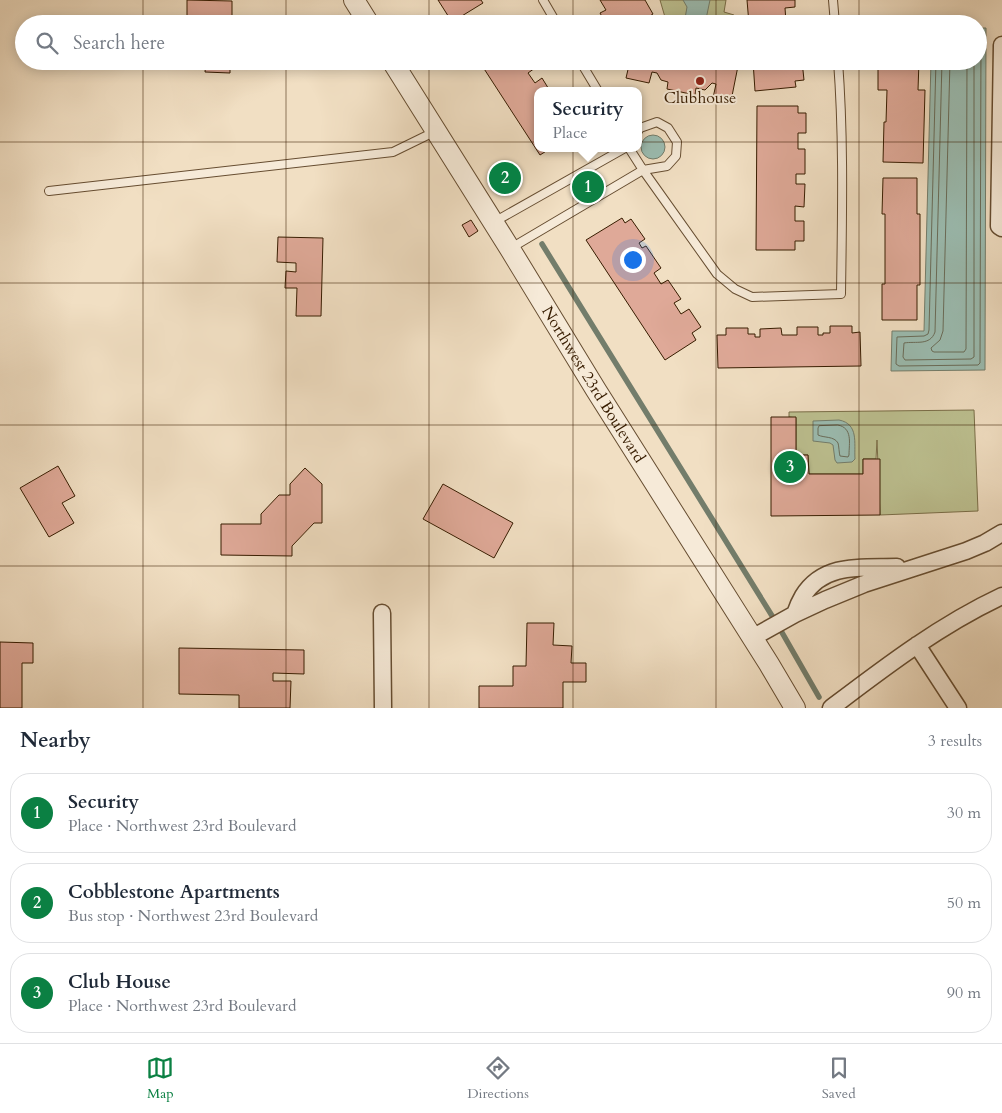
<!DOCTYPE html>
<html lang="en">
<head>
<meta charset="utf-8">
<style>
	body { margin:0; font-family:Cardo,serif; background:#f2f2f3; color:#1f2937 }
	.you { position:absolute; left:632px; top:259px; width:18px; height:18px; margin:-12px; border:4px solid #fff; border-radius:50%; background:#1a73e8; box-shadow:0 0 0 8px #1a73e833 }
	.badge { display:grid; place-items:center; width:32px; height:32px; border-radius:50%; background:#0b8043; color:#fff; font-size:16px; font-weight:700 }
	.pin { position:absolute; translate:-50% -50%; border:2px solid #fff; box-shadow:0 1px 5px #0006 }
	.popup { position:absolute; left:534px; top:87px; width:108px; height:65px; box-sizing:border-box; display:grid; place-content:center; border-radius:10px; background:#fff; filter:drop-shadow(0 1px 4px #0005); font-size:16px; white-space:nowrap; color:#747a83 }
	.popup b { font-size:19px; color:#1f2937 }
	.popup::after { content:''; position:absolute; left:50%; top:100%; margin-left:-10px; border:10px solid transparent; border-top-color:#fff }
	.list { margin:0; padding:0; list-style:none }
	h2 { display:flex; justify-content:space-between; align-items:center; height:65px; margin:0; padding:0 20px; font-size:21px }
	h2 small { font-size:16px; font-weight:400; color:#747a83 }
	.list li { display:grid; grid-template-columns:32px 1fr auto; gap:15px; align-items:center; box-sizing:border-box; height:80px; margin:0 10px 10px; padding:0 10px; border:1px solid #e0e1e3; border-radius:20px }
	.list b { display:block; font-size:19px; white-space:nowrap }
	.list p { margin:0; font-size:16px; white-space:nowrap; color:#747a83 }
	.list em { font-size:16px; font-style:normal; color:#747a83 }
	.icon { flex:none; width:28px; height:28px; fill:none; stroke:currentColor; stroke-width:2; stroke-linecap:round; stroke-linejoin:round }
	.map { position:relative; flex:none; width:1002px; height:708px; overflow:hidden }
	.search { position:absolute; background:#fff; box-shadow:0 2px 12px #0003; left:15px; right:15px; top:15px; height:55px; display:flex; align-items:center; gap:12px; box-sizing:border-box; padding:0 18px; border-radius:28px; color:#747a83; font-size:19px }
	.sheet { height:335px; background:#fff }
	nav { display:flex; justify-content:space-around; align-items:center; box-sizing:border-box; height:70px; border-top:1px solid #e0e1e3; background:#fff; font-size:14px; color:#747a83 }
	nav a { display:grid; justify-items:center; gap:2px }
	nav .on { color:#0b8043 }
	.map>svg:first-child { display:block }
	.green { fill:#bdc191; stroke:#7a6e48 }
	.water { fill:#9bbdb2; stroke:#737d6b }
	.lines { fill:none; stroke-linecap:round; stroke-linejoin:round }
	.shore { stroke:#696c59; stroke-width:1 }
	.stream { stroke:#737d6b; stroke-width:5.5 }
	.building { fill:#dfa998; stroke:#371c00 }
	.service-casing { stroke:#664d31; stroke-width:10 }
	.minor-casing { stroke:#664d31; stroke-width:19 }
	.tertiary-casing { stroke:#664d31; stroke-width:22 }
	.service { stroke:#f6ead8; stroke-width:8 }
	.minor { stroke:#f6ead8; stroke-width:16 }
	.tertiary { stroke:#f6ead8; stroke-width:20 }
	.grid { fill:none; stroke:#371c00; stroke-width:1; stroke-opacity:0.55 }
	.poi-dot { fill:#8f2418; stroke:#f6ead8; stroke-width:2 }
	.labels { text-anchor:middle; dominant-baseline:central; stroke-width:4; stroke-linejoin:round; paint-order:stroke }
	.poi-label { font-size:16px; fill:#371c00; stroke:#f6ead8 }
	.street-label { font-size:16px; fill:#371c00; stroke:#f6ead8 }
</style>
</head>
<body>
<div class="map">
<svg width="1002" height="708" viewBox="0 0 1002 708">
	<rect width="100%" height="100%" fill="#f1dfc3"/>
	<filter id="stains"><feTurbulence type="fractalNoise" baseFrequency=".004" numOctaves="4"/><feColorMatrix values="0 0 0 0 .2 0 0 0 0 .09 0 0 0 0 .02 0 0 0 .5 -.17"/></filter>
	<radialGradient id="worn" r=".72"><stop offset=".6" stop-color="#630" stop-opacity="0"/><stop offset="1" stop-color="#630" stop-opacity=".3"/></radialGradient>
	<path class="green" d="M660 0H726L724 12 734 15 739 24H667Z
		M974 410 978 511 880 515 877 440 876 459H863V474H809L808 455H796V418L789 417V412Z"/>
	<path class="water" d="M683 0H710L705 24H684L687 7Z
		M978 28H986L985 370 891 371 892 331H924L931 61H978Z
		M641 147a12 12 0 1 1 24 0a12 12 0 1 1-24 0Z
		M839 420C859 424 854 443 855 459L852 462 837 463 835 460 833 445 830 443 813 441V421Z"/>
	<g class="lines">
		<path class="shore" d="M936 61 929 330 928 334 924 336 897 337 896 364 899 366 978 365 980 363 981 36 978 33
			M942 61 935 332C930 346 916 341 904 343L903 357 905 360 971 359 974 357V61
			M950 61 943 331 940 340 931 348 932 351 934 352H964L966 349 967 61
			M838 425C853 428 849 443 849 455L848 457 840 456C839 453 839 446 838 443 834 436 824 438 818 435V428L819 426Z"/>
		<path class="stream" d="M542 244 774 619
			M780 629 819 697"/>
	</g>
	<path class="building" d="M187 0 232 1V24H187Z
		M438 0H481L483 3 452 22Z
		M600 0H645L653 14 637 24H606L600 13 606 10Z
		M747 0H795V7L785 8 786 22H795V24H749Z
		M875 17 916 18V24H875Z
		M206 61H230V73L205 72Z
		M479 61H530L535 68 528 73 535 83 542 78 550 91H538V148H551L540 155Z
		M630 61H739L731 101 713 98 716 84 712 83 705 90 696 88 695 95 667 89 668 82 661 80 657 73 652 72 649 83 626 78Z
		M753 61H802L804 80 795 81 796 87 755 91Z
		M878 61H919L918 90H925L923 163 883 162 884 122H886L887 90H878Z
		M757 106H798V113H806V133H798V149H805V174H796V184H805L804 207 795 206V221H804V241H795V250H756Z
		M591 177 598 190 586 197 578 185Z
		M883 178H917V214H920V285H917V320H882V284H885V214H882Z
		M622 218 625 223 631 219 645 239 639 243 642 248 646 246 661 268 654 273 661 284 668 280 681 299 674 303 681 314 689 309 701 327 692 333 696 340 665 360 586 240Z
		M471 220 478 231 469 237 462 225Z
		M278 237 323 238 321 316H296L297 288H285L286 271 296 272V263L277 262Z
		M830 326H852V333L860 332 861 366 718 368 717 335H726V328H748V334H755V337H760V329L781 328 782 335H797V327H818V335H823V333H830Z
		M771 417H796V455H808L809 474H863V459H880V515L771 516Z
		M58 466 75 496 62 503 74 523 49 537 20 488Z
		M305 468 322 484V523H314L292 546V556L221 555V524H261V514L279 495H290V484Z
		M443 484 513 523 494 558 423 519Z
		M527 623H554L553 645 572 646 571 663H586V682H563V708H479V686H513V666H526Z
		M0 642 33 643V663H22V708H0Z
		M179 648 304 650V674L273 673V681H291L290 708H239V695L179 694Z"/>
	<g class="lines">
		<g class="service-casing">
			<path id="service" d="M543 0 557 24
				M833 0 835 24
				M580 61 598 91
				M629 148 643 170 717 274 735 289 752 297 841 294C842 217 844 139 838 61
				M49 191 393 152 436 131
				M494 222 625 148
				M511 248 643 170 667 166 676 156 677 142 668 128 657 122 640 128 638 131"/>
		</g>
		<g class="minor-casing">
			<path id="minor" d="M1002 45 999 226 1002 228
				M382 613 383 708
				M795 614C797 608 800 601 803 596 824 562 863 568 897 567
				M752 638 795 614 825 600 864 584 966 551 985 543 1002 533
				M917 645 958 708
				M831 708C885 667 940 625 1002 596"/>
		</g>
		<g class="tertiary-casing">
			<g id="tertiary">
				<path d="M354 0 369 24"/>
				<path id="s1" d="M392 61 510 249 596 390 769 664 795 708"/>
			</g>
		</g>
		<use href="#service" class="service"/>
		<use href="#minor" class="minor"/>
		<use href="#tertiary" class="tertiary"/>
	</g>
	<path class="grid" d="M143 0V24M286 0V24M429 0V24M573 0V24M716 0V24M859 0V24M143 61V708M286 61V708M429 61V708M573 61V708M716 61V708M859 61V708M0 142H1002M0 283H1002M0 425H1002M0 566H1002"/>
	<circle class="poi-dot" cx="700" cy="81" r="5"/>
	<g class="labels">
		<g class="poi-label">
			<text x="700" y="98">Clubhouse</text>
		</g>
		<g class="street-label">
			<text stroke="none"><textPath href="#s1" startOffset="381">Northwest 23rd Boulevard</textPath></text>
		</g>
	</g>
	<rect width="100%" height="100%" filter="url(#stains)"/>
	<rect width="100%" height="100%" fill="url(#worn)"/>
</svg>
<div class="you"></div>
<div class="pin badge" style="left:588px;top:187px">1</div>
<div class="popup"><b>Security</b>Place</div>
<div class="pin badge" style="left:505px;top:178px">2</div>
<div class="pin badge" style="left:790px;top:467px">3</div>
<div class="search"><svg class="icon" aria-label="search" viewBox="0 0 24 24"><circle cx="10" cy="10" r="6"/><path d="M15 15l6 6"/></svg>Search here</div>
</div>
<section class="sheet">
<h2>Nearby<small>3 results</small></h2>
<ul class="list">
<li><span class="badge">1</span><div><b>Security</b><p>Place · Northwest 23rd Boulevard</p></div><em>30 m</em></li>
<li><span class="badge">2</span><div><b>Cobblestone Apartments</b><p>Bus stop · Northwest 23rd Boulevard</p></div><em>50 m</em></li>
<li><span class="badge">3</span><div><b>Club House</b><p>Place · Northwest 23rd Boulevard</p></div><em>90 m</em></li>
</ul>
</section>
<nav>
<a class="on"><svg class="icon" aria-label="map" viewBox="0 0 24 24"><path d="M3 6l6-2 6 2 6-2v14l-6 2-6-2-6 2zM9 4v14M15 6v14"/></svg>Map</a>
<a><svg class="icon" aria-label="directions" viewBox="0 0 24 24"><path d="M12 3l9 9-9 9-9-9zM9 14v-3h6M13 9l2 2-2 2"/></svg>Directions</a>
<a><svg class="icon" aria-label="saved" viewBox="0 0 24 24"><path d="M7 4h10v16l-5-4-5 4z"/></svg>Saved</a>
</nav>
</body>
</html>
